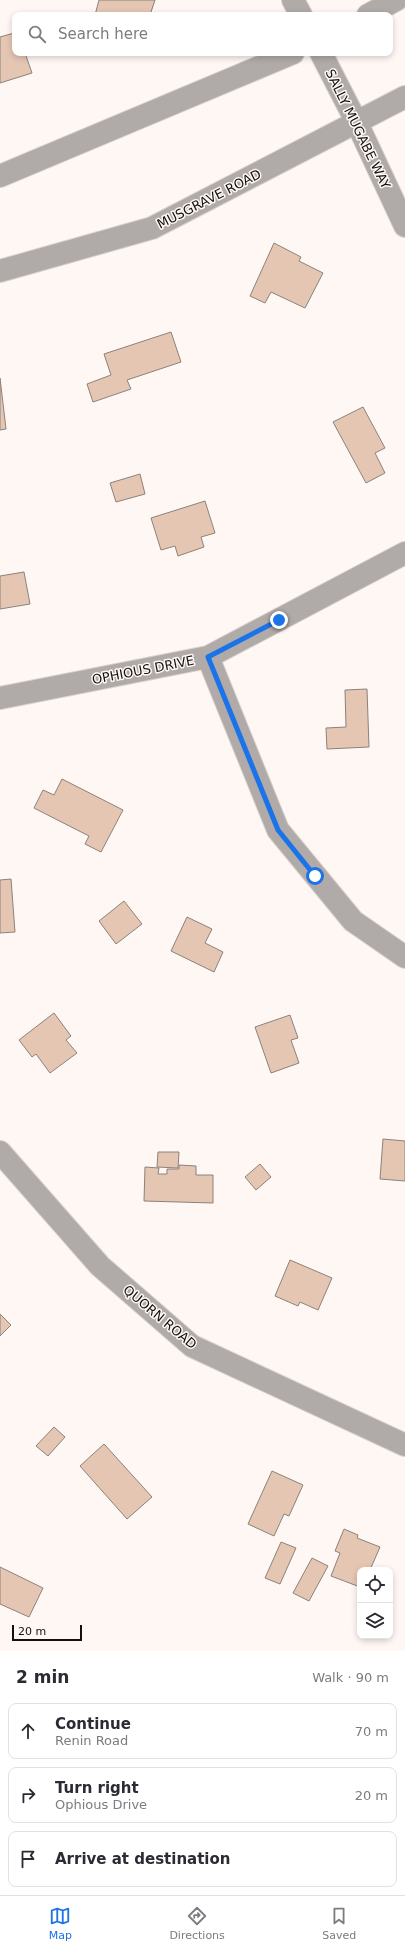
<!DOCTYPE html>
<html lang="en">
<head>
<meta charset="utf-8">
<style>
	body { margin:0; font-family:"DejaVu Sans",sans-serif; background:#f2f2f3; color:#2b2b33 }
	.controls { position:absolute; right:12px; bottom:12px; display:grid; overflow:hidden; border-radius:8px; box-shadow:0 2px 6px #0003 }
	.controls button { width:36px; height:36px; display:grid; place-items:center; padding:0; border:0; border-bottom:1px solid #e1e1e2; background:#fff; color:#2b2b33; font:20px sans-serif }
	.scale { position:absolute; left:12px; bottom:10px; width:70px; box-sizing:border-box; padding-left:4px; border:2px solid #14100e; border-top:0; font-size:11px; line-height:14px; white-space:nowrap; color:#14100e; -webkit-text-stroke:3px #fef7f3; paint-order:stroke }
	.stop { position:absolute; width:12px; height:12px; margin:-9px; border:3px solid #1a73e8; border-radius:50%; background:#fff }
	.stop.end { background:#1a73e8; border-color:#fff; box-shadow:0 1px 4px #0008 }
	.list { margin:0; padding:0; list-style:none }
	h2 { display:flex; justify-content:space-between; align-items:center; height:52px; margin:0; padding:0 16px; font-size:17px }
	h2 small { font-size:13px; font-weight:400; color:#7c7c81 }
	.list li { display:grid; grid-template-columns:26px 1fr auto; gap:12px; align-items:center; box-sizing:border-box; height:56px; margin:0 8px 8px; padding:0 8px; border:1px solid #e1e1e2; border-radius:8px }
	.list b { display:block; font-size:15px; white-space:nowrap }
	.list p { margin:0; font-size:13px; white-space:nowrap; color:#7c7c81 }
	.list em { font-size:13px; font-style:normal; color:#7c7c81 }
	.icon { flex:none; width:22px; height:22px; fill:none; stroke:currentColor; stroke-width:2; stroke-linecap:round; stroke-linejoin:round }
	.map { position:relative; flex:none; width:405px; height:1651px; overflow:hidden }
	.search { position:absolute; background:#fff; box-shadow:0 2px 6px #0003; left:12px; right:12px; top:12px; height:44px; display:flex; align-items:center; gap:10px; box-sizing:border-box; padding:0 14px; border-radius:8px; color:#7c7c81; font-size:15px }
	.sheet { height:244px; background:#fff }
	nav { display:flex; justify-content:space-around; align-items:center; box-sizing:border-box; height:56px; border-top:1px solid #e1e1e2; background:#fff; font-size:11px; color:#7c7c81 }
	nav a { display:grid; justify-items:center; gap:2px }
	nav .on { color:#1a73e8 }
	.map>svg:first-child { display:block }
	.building { fill:#e5c6b3; stroke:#8b827c }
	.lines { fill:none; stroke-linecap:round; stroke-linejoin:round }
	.street-casing { stroke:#d9d2ce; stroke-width:24 }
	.street { stroke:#b0aaa9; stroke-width:22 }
	.route { stroke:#1a73e8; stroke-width:5 }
	.labels { text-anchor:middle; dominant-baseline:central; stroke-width:3; stroke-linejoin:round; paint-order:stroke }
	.street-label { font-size:13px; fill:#14100e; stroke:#fef7f3 }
</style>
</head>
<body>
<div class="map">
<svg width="405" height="1651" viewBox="0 0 405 1651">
	<rect width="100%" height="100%" fill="#fef7f3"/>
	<path class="building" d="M99 0H155L150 15H95Z
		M14 33 15 53H25L32 73 0 83V37Z
		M274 243 301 257 299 261 323 273 305 308 271 292 265 303 250 296Z
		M171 332 181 362 127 380 131 389 93 402 87 384 111 375 104 354Z
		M0 378 6 429 0 430Z
		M363 407 385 448 375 453 385 473 366 483 333 422Z
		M140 474 145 494 116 502 110 483Z
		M205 501 215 533 201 537 204 547 178 556 175 546 161 550 151 518Z
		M24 572 30 604 0 609V576Z
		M367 689 369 747 327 749 326 728 346 727 345 690Z
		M62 779 123 810 101 852 85 844 89 836 34 808 43 790 54 795Z
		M11 879 15 932 0 933V880Z
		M124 901 142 924 116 944 99 921Z
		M187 917 212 929 205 943 223 952 214 972 171 951Z
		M54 1013 71 1036 66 1040 77 1053 50 1073 36 1054 32 1057 19 1040Z
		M290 1015 298 1038 291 1040 299 1063 271 1073 255 1027Z
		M383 1139 405 1141V1181L380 1179Z
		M158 1152H179L178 1168 157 1167Z
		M260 1164 271 1177 256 1190 245 1177Z
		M179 1165 196 1166V1175H213V1203L144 1201 145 1167 159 1168 158 1174H167V1169H179Z
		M290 1260 332 1278 318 1310 300 1302 298 1306 275 1296Z
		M0 1314 11 1325 0 1336Z
		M54 1427 65 1437 48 1456 36 1446Z
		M104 1444 152 1497 127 1519 80 1466Z
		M272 1471 303 1485 289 1516 284 1514 274 1536 248 1524Z
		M344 1529 358 1535 357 1538 380 1547 370 1570H360V1587L331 1576 340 1553 335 1551Z
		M281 1542 296 1548 280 1584 265 1578Z
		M312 1558 328 1566 309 1601 293 1593Z
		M0 1567 43 1588 29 1617 0 1604Z"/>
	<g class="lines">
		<g class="street-casing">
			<path id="street" d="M293 0 301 15
				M368 15 396 0
				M321 53 357 123 405 226
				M0 176 293 53
				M0 271 152 228 405 97
				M208 657 278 830 353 921 405 957
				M0 698 208 657 405 553
				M0 1152 100 1266 192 1346 405 1445"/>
		</g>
		<use href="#street" class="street"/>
	</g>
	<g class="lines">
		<path class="route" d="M279 620 208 657 278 830 315 876"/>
	</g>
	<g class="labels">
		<g class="street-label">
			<text transform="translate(358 129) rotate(64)">SALLY MUGABE WAY</text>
			<text transform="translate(209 199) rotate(-27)">MUSGRAVE ROAD</text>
			<text transform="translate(143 670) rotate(-11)">OPHIOUS DRIVE</text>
			<text transform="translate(160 1317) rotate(40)">QUORN ROAD</text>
		</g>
	</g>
</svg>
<div class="controls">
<button><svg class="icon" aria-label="locate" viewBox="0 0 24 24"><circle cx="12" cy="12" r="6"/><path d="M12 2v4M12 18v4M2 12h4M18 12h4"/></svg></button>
<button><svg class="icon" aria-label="layers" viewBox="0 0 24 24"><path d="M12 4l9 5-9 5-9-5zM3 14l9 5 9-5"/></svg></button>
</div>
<div class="scale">20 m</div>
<div class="stop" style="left:315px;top:876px"></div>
<div class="stop end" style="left:279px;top:620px"></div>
<div class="search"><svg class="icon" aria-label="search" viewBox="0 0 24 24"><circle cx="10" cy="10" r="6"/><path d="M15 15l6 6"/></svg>Search here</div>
</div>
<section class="sheet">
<h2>2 min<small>Walk · 90 m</small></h2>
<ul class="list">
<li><svg class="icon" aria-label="ahead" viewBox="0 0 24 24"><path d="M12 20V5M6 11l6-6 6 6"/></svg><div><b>Continue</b><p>Renin Road</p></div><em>70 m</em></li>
<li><svg class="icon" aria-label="right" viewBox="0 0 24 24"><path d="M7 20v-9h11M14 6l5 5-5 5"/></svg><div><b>Turn right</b><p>Ophious Drive</p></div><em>20 m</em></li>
<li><svg class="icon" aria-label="arrive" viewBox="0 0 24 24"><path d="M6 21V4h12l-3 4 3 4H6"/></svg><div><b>Arrive at destination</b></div></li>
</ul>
</section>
<nav>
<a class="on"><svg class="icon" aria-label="map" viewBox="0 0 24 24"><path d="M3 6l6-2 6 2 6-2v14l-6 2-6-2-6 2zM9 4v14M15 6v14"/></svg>Map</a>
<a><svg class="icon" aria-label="directions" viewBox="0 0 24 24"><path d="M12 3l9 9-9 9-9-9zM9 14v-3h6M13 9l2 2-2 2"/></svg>Directions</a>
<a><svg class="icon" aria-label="saved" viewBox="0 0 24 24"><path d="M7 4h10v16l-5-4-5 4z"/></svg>Saved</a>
</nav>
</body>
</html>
